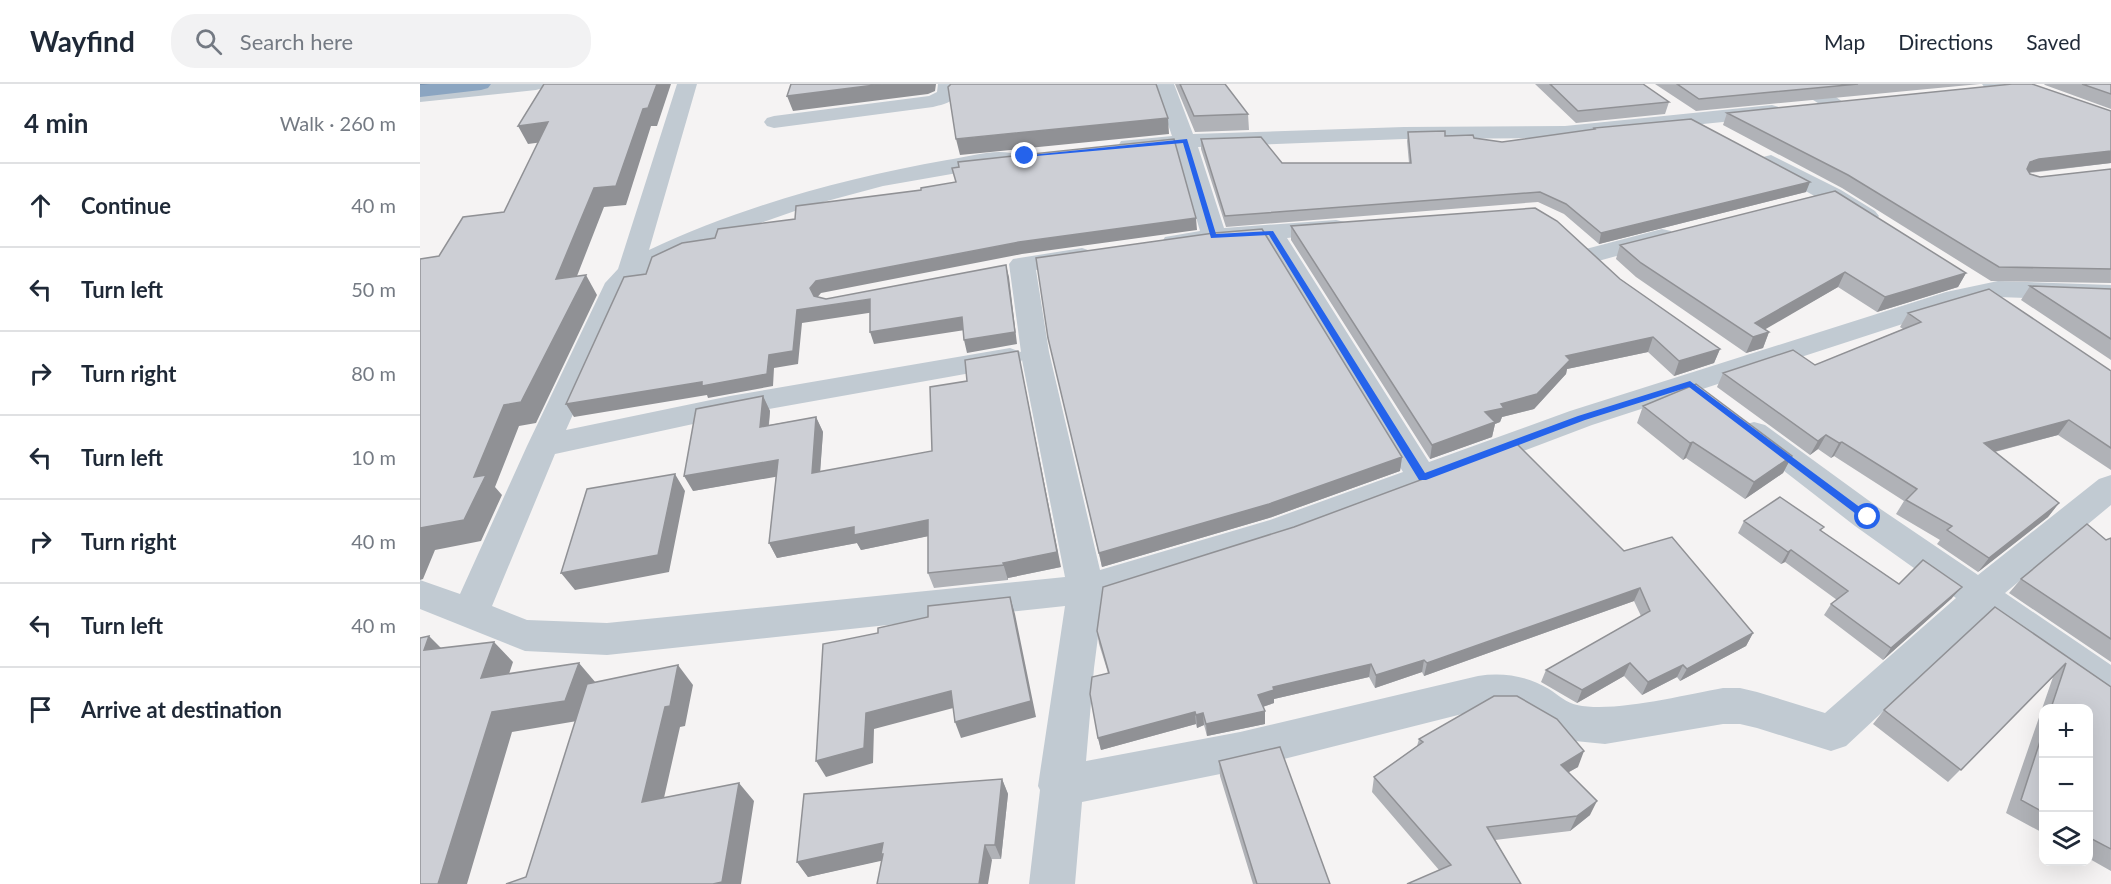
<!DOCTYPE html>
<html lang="en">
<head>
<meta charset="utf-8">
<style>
	body { margin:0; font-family:Lato,sans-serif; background:#f2f2f3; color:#1f2937 }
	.controls { position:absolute; right:18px; bottom:18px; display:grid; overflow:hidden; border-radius:12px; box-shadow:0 6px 24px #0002 }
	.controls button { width:54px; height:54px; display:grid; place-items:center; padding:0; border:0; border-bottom:2px solid #e0e1e3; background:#fff; color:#1f2937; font:30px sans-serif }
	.stop { position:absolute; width:18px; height:18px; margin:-14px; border:4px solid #2563eb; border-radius:50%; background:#fff }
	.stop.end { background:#2563eb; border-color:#fff; box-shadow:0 2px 6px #0008 }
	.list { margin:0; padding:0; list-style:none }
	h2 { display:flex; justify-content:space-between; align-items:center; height:78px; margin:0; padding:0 24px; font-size:26px }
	h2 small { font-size:20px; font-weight:400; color:#747a83 }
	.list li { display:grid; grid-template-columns:39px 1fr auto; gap:18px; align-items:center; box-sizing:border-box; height:84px; padding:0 24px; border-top:2px solid #e0e1e3 }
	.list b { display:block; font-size:22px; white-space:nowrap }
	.list em { font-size:20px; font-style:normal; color:#747a83 }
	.icon { flex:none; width:33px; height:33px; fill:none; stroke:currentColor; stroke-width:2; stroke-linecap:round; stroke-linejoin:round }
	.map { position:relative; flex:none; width:1691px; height:800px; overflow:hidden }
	header { display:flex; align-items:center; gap:36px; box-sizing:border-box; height:84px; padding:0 30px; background:#fff; border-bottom:2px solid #e0e1e3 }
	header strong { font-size:28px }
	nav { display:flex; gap:33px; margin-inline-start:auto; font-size:21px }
	.search { width:420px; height:54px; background:#f2f2f3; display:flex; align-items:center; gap:15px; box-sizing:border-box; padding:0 21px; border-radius:24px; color:#747a83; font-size:22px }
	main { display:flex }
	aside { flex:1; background:#fff }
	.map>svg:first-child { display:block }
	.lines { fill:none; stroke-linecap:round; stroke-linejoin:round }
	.highway-casing { stroke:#7690ad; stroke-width:3 }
	.minor { fill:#c1cad2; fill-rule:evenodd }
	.highway { fill:#8ba5c1; fill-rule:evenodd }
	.wall { fill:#b0b2b7 }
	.shaded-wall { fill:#909195 }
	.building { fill:#cdcfd5; stroke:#909195; stroke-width:1.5 }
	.route { fill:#2563eb }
</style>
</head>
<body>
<header>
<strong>Wayfind</strong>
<div class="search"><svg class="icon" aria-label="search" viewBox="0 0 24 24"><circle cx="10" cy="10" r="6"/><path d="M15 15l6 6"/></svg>Search here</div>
<nav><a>Map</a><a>Directions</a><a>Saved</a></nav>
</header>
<main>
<aside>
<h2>4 min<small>Walk · 260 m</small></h2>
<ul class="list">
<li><svg class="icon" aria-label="ahead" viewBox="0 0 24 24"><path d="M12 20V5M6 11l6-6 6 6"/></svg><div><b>Continue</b></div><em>40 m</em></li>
<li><svg class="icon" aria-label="left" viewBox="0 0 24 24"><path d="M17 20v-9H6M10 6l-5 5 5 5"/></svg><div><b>Turn left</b></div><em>50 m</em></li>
<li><svg class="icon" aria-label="right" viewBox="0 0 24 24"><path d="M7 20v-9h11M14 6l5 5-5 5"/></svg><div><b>Turn right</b></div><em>80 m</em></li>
<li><svg class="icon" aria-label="left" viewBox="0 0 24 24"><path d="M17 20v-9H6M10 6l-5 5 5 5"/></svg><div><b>Turn left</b></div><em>10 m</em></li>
<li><svg class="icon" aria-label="right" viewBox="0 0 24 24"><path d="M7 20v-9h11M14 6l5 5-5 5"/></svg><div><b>Turn right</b></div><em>40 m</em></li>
<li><svg class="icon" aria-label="left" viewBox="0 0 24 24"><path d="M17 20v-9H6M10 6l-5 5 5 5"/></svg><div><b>Turn left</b></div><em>40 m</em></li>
<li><svg class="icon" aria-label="arrive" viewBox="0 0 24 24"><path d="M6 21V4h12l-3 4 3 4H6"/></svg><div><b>Arrive at destination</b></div></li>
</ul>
</aside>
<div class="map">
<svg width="1691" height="800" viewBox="0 0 1691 800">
	<rect width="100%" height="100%" fill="#f5f3f3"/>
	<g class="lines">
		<g class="highway-casing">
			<path id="highway" d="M10 0H71L68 4 61 6 0 13V1Z"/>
		</g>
		<path class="minor" d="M59 0H126L123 4 116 6 0 18V6Z
			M257 0H277L229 166C323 122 425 94 527 76 547 73 572 65 591 69L594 74 591 79 583 81 463 102 392 121 315 148 232 186 210 202 146 346 310 312 590 264 601 268 589 180 593 175 662 164 671 167 675 172 671 177 616 186 629 268 680 486 850 436 983 388 843 156 754 165 745 163 742 158 745 153 780 147 756 64 709 68 701 67 698 62 701 57 752 52 734 0H754L773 50 984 43 1145 42 1352 21 1359 23 1362 27 1359 31 1352 33 1145 54 984 55 778 63 804 144 916 136 925 138 928 143 925 148 867 154 1009 378 1150 327 1526 208 1578 197 1691 201V217L1578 213 1541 221 1172 341 873 454 683 514 674 584 666 677 820 648 1058 592C1083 588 1107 592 1129 605 1138 611 1147 619 1157 621 1194 629 1263 611 1303 604H1320L1337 608 1405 629 1536 514 1435 442 1323 355 1318 348 1323 341 1334 338 1345 341 1459 424 1558 491 1679 395 1691 391V421L1585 509 1691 581V620L1677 615 1563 534 1426 662 1411 667 1337 644 1320 640H1303L1185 660 1155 657 1130 648 1092 625 1058 626 820 686 662 718 655 800H609L620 706 618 702 645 522 187 571 105 567 0 525V496L40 510 107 362 185 199 198 185ZM602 276 645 493 187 539 107 536 72 522 135 370 310 332 590 282 600 279Z
			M518 0H538C536 18 529 19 513 23L354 44 347 42 344 38 347 34 354 32 509 12 517 8Z
			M1375 0H1398L1427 21 1424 25C1409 29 1384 12 1375 0Z
			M1562 0H1587L1593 6 1590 10C1580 13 1568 9 1562 0Z
			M1351 71 1421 106 1455 127 1459 132 1455 137 1447 139 1439 137 1343 83 1340 78 1343 73Z
			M1242 145 1251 147 1254 152 1251 157 1171 179 1162 176 1158 171 1162 166Z"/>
		<use href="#highway" class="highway"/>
	</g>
	<path class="wall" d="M755 0H805L828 30 829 46 775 48Z
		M1115 0H1223L1249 18 1245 30 1156 39Z
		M1235 0H1560L1276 27Z
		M1624 0H1691V25L1625 1Z
		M1691 27V79L1609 89 1610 90 1620 93 1691 85V199L1571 197 1422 104 1303 41 1307 29Z
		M1174 44 1386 108 1179 160 1144 130 1118 118 806 143 781 65V55L862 79H989L987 57 988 48 1054 54 1082 58 1173 46Z
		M871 142 1200 195 1300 265 1294 279 1254 292 1228 268 1147 285 1146 290 1114 325 1082 333 1080 338 1075 340 1072 353 1010 375 871 156Z
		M1200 161 1546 189 1538 203 1457 228 1418 203 1344 245 1349 248 1343 264 1326 269 1216 193 1196 175Z
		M1610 202 1691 205V276L1601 216Z
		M1488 229 1691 287V386L1638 351 1575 368 1639 419 1628 433 1558 488 1517 460 1520 456 1476 430 1484 417 1414 372 1411 374 1398 365 1390 371 1297 303 1303 289 1395 281 1483 245 1480 243Z
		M628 254 982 373 980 387 849 434 682 483Z
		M343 312 350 327 349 341 396 333 403 348 400 387 641 483 588 494V496L514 504 508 489V452L441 466 437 459 357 474 349 459 356 392 273 407Z
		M1223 322 1372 372 1363 389 1325 415 1266 374 1263 376 1217 339Z
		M1324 437 1401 447 1479 500 1532 514 1463 576 1404 531 1411 520 1417 516 1365 478 1361 480 1318 449Z
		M1691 454V578L1589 509 1601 495Z
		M1204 467 1333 549 1326 562 1260 597 1257 593 1222 611 1204 592 1157 619 1121 598 1126 586 1221 532 1214 517 1004 592 1002 588 955 604 949 593 854 615V619L843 623 845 640 787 652 784 641 777 644 776 640 681 666 678 654 688 589 679 560 677 547Z
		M1575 523 1691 603V787L1668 774V624H1623V749L1586 729 1633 593 1528 698 1453 640 1464 626Z
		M999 655 1158 683 1148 688 1170 731 1150 747 1075 756 1101 800 1019 786 952 708 954 693 997 662Z
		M799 677 910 800H833L800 692Z
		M582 695 588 710 581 775 462 776 388 793 377 778Z"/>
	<path class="shaded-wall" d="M237 0H251L237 42H231L206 121 184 123 148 215 136 195 174 104Z
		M463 0H516L515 7 508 10 373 27 367 12Z
		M748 34 749 50 540 71 536 55Z
		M128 38 138 56 108 60 98 42Z
		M1691 67V79L1611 88 1602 91 1610 78 1619 75Z
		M1390 98 1386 108 1179 160 1181 149Z
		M776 134 777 146 602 170 401 209 395 216 390 204 396 197 599 158Z
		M586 181 589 193 597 260 547 269 544 256Z
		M1425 188 1418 203 1332 253 1335 239Z
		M1546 189 1538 203 1457 228 1465 213Z
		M166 191 177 211 116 339 99 342 75 403 82 411 61 457 15 466 3 495 0 496V444L84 321Z
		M450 215 455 228 382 239 378 280 354 284 353 302 288 314 287 311 154 333 146 320 349 271 377 226Z
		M542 233 545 246 454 260 450 248Z
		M1349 248 1343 264 1326 269 1333 253Z
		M1233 253 1228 268 1147 285 1146 290 1114 325 1082 333 1080 338 1075 340 1072 353 1010 375 1012 361 1065 328 1081 320 1146 272Z
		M1300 265 1294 279 1254 292 1259 277Z
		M601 282 641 483 588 494V496L583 479Z
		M343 312 350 327 347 358 340 343Z
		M396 333 403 348 399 404 392 389Z
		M1649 336 1638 351 1554 373 1564 359Z
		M1406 351 1398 365 1390 371 1398 357Z
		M1273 358 1266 374 1263 376 1270 359Z
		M1422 358 1414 372 1411 374 1419 359Z
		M1372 372 1363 389 1325 415 1334 398Z
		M982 373 980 387 849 434 682 483 679 469Z
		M358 376 366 391 273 407 264 392Z
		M255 390 265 407 249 488 155 506 141 489Z
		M1639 419 1628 433 1558 488 1569 474Z
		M508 436 514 451 441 466 437 459 357 474 349 459 434 443Z
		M1371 466 1365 478 1361 480 1368 468Z
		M1542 503 1532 514 1463 576 1471 564Z
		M1220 504 1214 517 1004 592 1007 579Z
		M590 513 595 530 616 633 541 654 535 638Z
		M1333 549 1326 562 1260 597 1267 585Z
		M9 552 29 572 4 566Z
		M74 558 93 578 81 614 61 594Z
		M1004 576 1002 588 955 604 956 591Z
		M159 579 176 599 163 636 92 648 47 800H18L72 628Z
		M1210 579 1204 592 1157 619 1162 606Z
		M951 580 949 593 854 615V619L839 624 838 611 853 603Z
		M258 581 273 601 265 642 260 643 239 736 222 718 245 623Z
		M1263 581 1257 593 1222 611 1228 598Z
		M531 607 537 623 454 645 453 679 406 693 396 677 446 629Z
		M845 627V640L787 652 786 640Z
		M775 628 776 640 681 666 678 654Z
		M783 629 784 641 777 644 776 631Z
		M1164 667 1158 683 1135 696 1141 681Z
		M582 695 588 710 581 775 575 761Z
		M319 699 334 717 321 800H293Z
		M1177 717 1170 731 1150 747 1157 732Z
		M463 759V770H461L465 776 388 793 377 778Z
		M565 761 572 776 568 800H559Z"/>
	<path class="building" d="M124 0H237L228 24 223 25 196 102 174 104 136 195 166 191 101 318 84 321 54 393 66 391 44 436 0 444V175L19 172 43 133 84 128 128 38 98 42Z
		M371 0H463L367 12Z
		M531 0H736L748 34 536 55 528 3Z
		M760 0H805L828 30 774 32Z
		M1130 0H1223L1249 18 1158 27Z
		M1257 0H1438L1279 15Z
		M1592 0H1612L1691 27V67L1619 75 1610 78 1607 85 1610 90 1620 93 1691 85V185L1579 183 1428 91 1307 29Z
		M1662 0H1691V10Z
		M1271 35 1390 98 1181 149 1146 120 1120 108 805 132 781 55 841 53 862 79H991L988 48 1025 47V52L1053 51 1054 54 1082 58 1175 45 1174 44Z
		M754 55 776 134 599 158 396 197 390 204 394 212 406 215 586 181 595 248 544 256 542 233 450 248V215L377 226 373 267 349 271 347 290 282 302V298L146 320 204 193 226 190 232 173 262 159 295 154 298 145 375 135 376 122 501 106V104L536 98 532 84 539 83 538 78Z
		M1415 107 1546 189 1465 213 1425 188 1335 239 1349 248 1333 253 1221 179 1200 161Z
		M1115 124 1137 137 1200 195 1300 265 1259 277 1233 253 1146 272 1150 276 1117 310 1081 320 1084 324 1065 328 1075 338 1012 361 871 142Z
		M842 145 982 373 849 420 679 469 628 254 616 174 794 149Z
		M1610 202 1691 205V255Z
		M1569 205 1691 287V364L1649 336 1564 359 1639 419 1569 474 1527 446 1532 442 1486 416 1497 405 1422 358 1419 359 1406 351 1398 357 1303 289 1373 266 1395 281 1501 238 1488 229Z
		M598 267 637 468 583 479 584 481 508 489V436L434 451V443L349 459 358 376 264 392 276 325 343 312 340 343 396 333 392 389 512 367 510 303 547 297 545 276Z
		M1276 300 1372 372 1334 398 1273 358 1270 359 1223 322Z
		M1097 360 1204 467 1252 453 1333 549 1267 585 1263 581 1228 598 1210 579 1162 606 1126 586 1230 527 1220 504 1007 579 1004 576 956 591 951 580 853 603 854 606 838 611 845 627 786 640 783 629 776 631 775 628 678 654 670 610 672 593 689 589 677 547 683 503 874 443Z
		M255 390 238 471 141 489 167 405Z
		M1360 413 1404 443 1400 446 1479 500 1503 476 1542 503 1471 564 1411 520 1428 507 1371 466 1368 468 1324 437Z
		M1667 440 1686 456 1691 454V555L1601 495Z
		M590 513 611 617 535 638 531 607 446 629 444 664 396 677 403 560 458 549V544L508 533V522Z
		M1575 523 1691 603V765L1668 753V624H1631L1646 579 1541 686 1464 626Z
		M9 552 4 566 74 558 61 594 159 579 145 617 72 628 18 800H0V554Z
		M258 581 250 622 245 623 222 718 319 699 302 798 293 800H86L106 793 167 600Z
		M1074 612H1097L1137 635 1164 667 1141 681 1177 717 1157 732 1067 743 1101 800H987L1031 781 954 693 1003 658 999 655Z
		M1623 648V728L1601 716Z
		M860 663 910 800H837L799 677Z
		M582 695 575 761H565L559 800H457L463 770H461L463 759 377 778 384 710Z"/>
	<path class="route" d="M767 55 796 150 853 147 1005 389 1158 332 1270 297 1453 433 1451 436H1444L1269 303 1165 336 1006 396H999L849 151 791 154 763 59 605 73 601 72Z"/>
</svg>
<div class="controls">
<button>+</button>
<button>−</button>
<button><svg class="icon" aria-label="layers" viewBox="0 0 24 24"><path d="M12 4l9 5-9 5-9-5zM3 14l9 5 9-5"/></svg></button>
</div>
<div class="stop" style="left:1448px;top:433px"></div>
<div class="stop end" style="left:605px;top:72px"></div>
</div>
</main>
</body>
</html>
